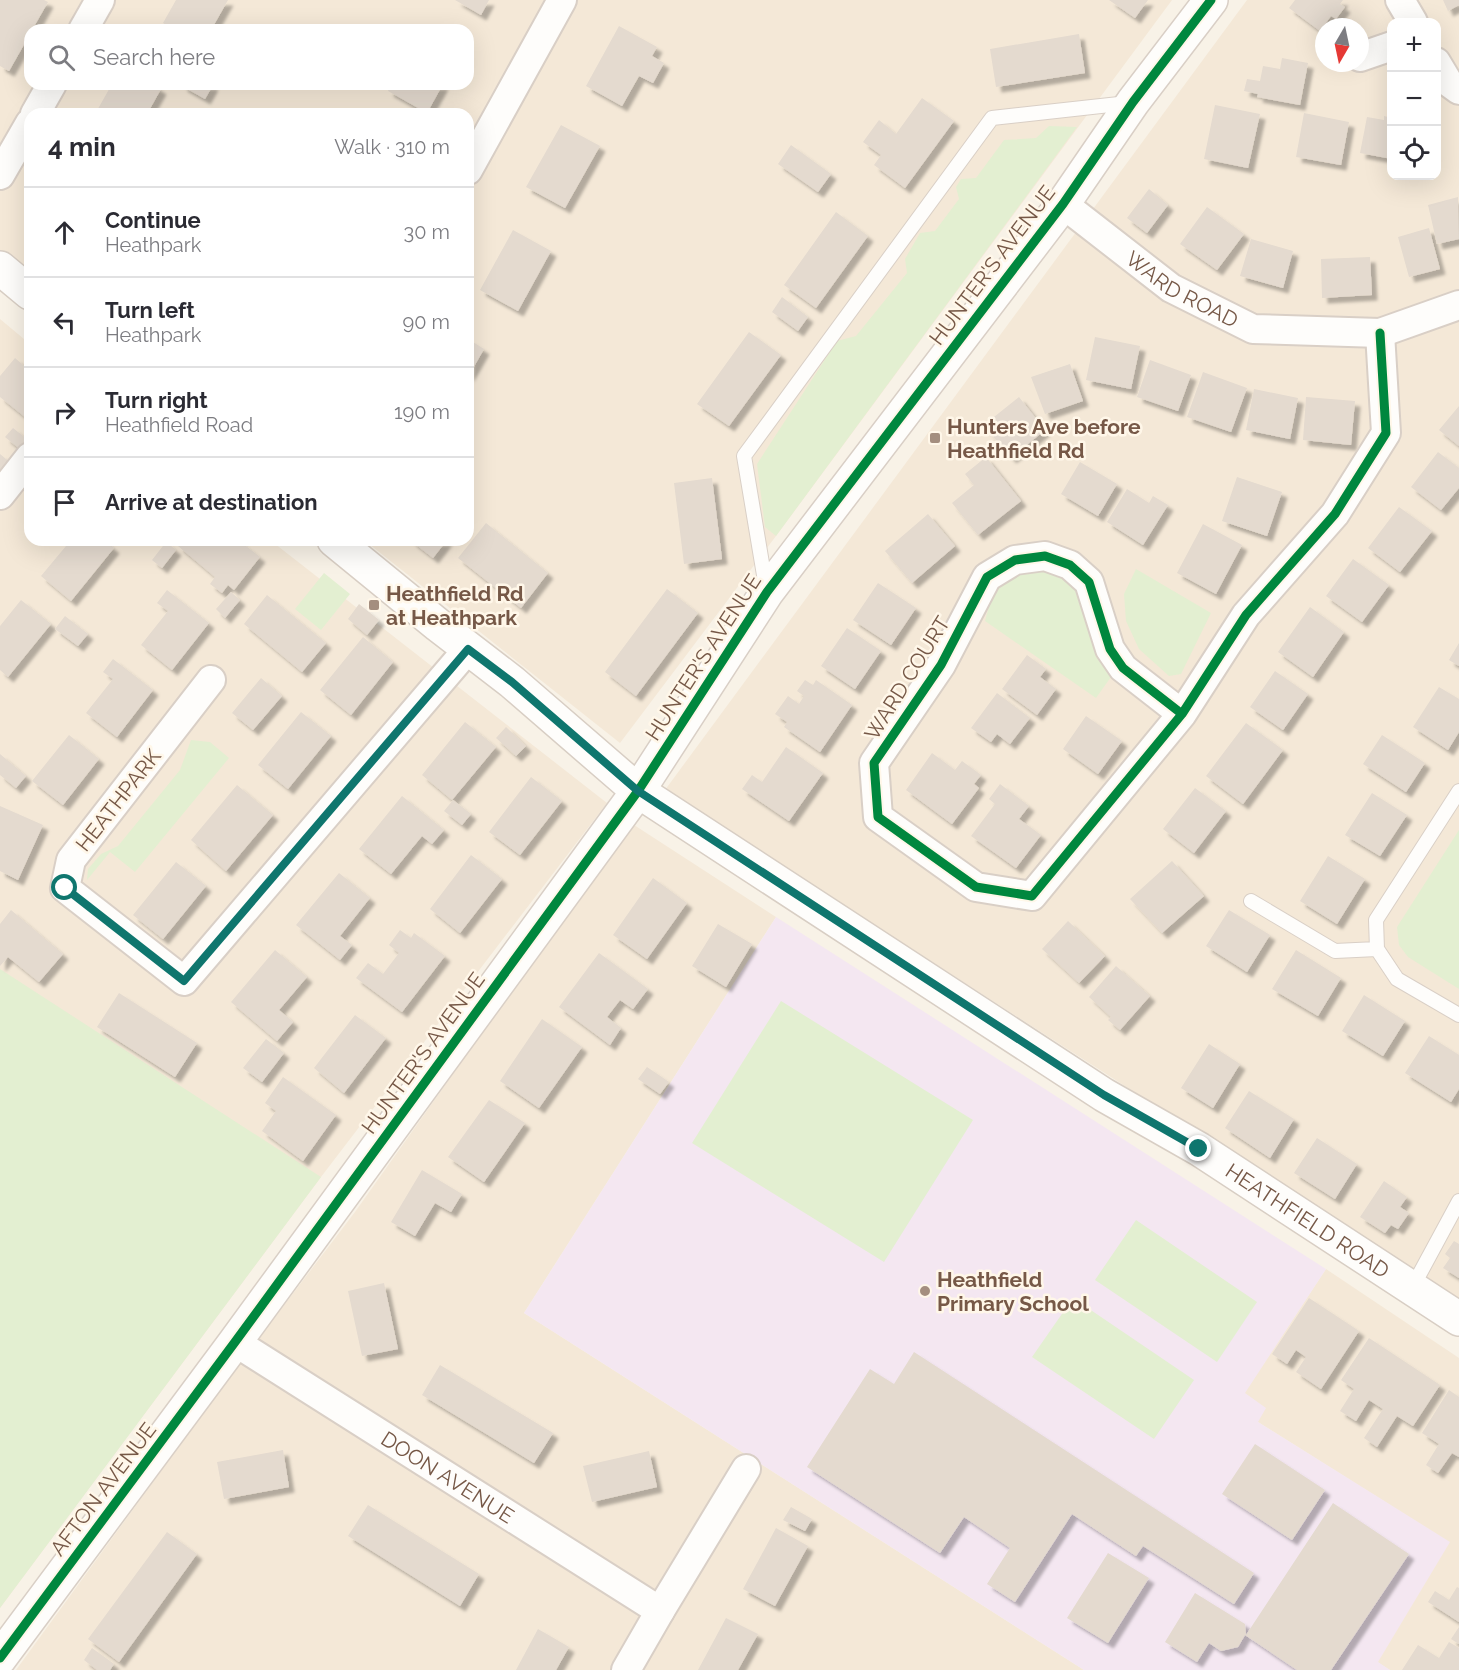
<!DOCTYPE html>
<html lang="en">
<head>
<meta charset="utf-8">
<style>
	body { margin:0; font-family:Raleway,sans-serif; background:#f2f2f3; color:#2b2b33 }
	.controls { position:absolute; right:18px; top:18px; display:grid; overflow:hidden; border-radius:12px; box-shadow:0 6px 24px #0002 }
	.controls button { width:54px; height:54px; display:grid; place-items:center; padding:0; border:0; border-bottom:2px solid #e1e1e2; background:#fff; color:#2b2b33; font:30px sans-serif }
	.compass { position:absolute; left:1315px; top:18px; width:54px; height:54px; border-radius:50%; background:#fff; box-shadow:0 6px 24px #0002; rotate:189deg }
	.stop { position:absolute; width:18px; height:18px; margin:-14px; border:4px solid #0f766e; border-radius:50%; background:#fff }
	.stop.end { background:#0f766e; border-color:#fff; box-shadow:0 2px 6px #0008 }
	.list { margin:0; padding:0; list-style:none }
	h2 { display:flex; justify-content:space-between; align-items:center; height:78px; margin:0; padding:0 24px; font-size:26px }
	h2 small { font-size:20px; font-weight:400; color:#7c7c81 }
	.list li { display:grid; grid-template-columns:39px 1fr auto; gap:18px; align-items:center; box-sizing:border-box; height:90px; padding:0 24px; border-top:2px solid #e1e1e2 }
	.list b { display:block; font-size:22px; white-space:nowrap }
	.list p { margin:0; font-size:20px; white-space:nowrap; color:#7c7c81 }
	.list em { font-size:20px; font-style:normal; color:#7c7c81 }
	.icon { flex:none; width:33px; height:33px; fill:none; stroke:currentColor; stroke-width:2; stroke-linecap:round; stroke-linejoin:round }
	.map { position:relative; flex:none; width:1459px; height:1670px; overflow:hidden }
	.search { position:absolute; background:#fff; box-shadow:0 6px 24px #0002; left:24px; top:24px; width:450px; height:66px; display:flex; align-items:center; gap:15px; box-sizing:border-box; padding:0 21px; border-radius:18px; color:#7c7c81; font-size:22px }
	.panel { position:absolute; background:#fff; box-shadow:0 6px 24px #0002; left:24px; top:108px; width:450px; height:438px; border-radius:18px }
	.map>svg:first-child { display:block }
	.residential { fill:#f4e8d7; fill-rule:evenodd }
	.education { fill:#f4e7f1 }
	.green { fill:#e3efd1 }
	.building { fill:#e4dacf; filter:url(#shadow) }
	.lines { fill:none; stroke-linecap:round; stroke-linejoin:round }
	.service-casing { stroke:#d9cfc6; stroke-width:16 }
	.minor-casing { stroke:#d9cfc6; stroke-width:32 }
	.tertiary-casing { stroke:#d9cfc6; stroke-width:36 }
	.secondary-casing { stroke:#d8cec4; stroke-width:36 }
	.service { stroke:#fefdfb; stroke-width:14 }
	.minor { stroke:#fefdfb; stroke-width:28 }
	.tertiary { stroke:#fefdfb; stroke-width:33 }
	.secondary { stroke:#fefdfb; stroke-width:33 }
	.cycleway-casing { stroke:#fff7e9; stroke-width:13 }
	.cycleway { stroke:#00873e; stroke-width:9 }
	.route { stroke:#0f766e; stroke-width:8 }
	.poi-dot { fill:#a48e7f; stroke:#fff7e9; stroke-width:2 }
	.labels { text-anchor:middle; dominant-baseline:central; stroke-width:5; stroke-linejoin:round; paint-order:stroke }
	.street-label { font-size:21px; fill:#765847; stroke:#fff7e9 }
	.poi-label { font-size:21px; font-weight:bold; fill:#765847; stroke:#fff7e9; text-anchor:start }
</style>
</head>
<body>
<div class="map">
<svg width="1459" height="1670" viewBox="0 0 1459 1670">
	<defs>
		<filter id="shadow"><feDropShadow dx="5.5" dy="5.5" stdDeviation="1.5" flood-color="#0004"/></filter>
	</defs>
	<rect width="100%" height="100%" fill="#f8f2e7"/>
	<path class="residential" d="M0 0H1172L776 536 620 743 364 540H468V114H30V274L0 250ZM30 30H468V84H30Z
		M1247 0H1459V1301L665 790ZM1392 22H1436V176H1392ZM1324 27H1360V63H1324Z
		M0 319 30 344V540H270L607 803 321 1177 0 1608Z
		M631 823 776 917 524 1313 1084 1670H16L234 1371 355 1212Z
		M1326 1269 1459 1358V1670H1390L1377 1662 1449 1542 1258 1422 1244 1393Z"/>
	<path class="education" d="M776 917 1326 1269 1245 1393 1266 1408 1258 1422 1450 1542 1378 1662 1390 1670H1084L524 1313Z"/>
	<path class="green" d="M1049 126 1077 127 776 536 765 527 757 464 837 341 856 336 907 273 905 259 920 233 935 231 959 199 956 187 961 179 976 178 1004 140 1036 138Z
		M1028 569 1048 571 1063 577 1074 587 1097 658 1111 677 1096 698 985 621C995 585 995 585 1028 569Z
		M1136 569 1211 613 1181 674 1169 676 1139 649 1126 621 1124 594Z
		M324 573 350 594 321 630 295 609Z
		M191 740 210 742 229 758 135 872 110 852 87 880 88 869 101 854 118 846 180 770Z
		M1459 830V989L1408 957 1399 945 1397 927Z
		M0 969 321 1177 0 1608Z
		M781 1001 973 1120 884 1262 692 1143Z
		M1136 1220 1257 1302 1217 1362 1095 1280Z
		M1073 1298 1194 1380 1154 1439 1032 1357Z"/>
	<path class="building" d="M0 0H44L48 2 32 30H30V34L9 71 0 66Z
		M176 0H228L211 30H174L163 23Z
		M455 0H489L481 15Z
		M1109 0H1148L1135 18Z
		M1295 0H1343L1340 4 1345 7 1336 19 1331 16 1320 31 1289 8Z
		M1443 0H1459V5L1448 11Z
		M619 26 657 47 652 56 664 63 653 83 639 76 622 106 586 86Z
		M1079 34 1085 73 996 87 990 49Z
		M1282 58 1308 63 1300 105 1257 97 1258 94 1244 91 1247 79 1260 81 1263 66 1280 69Z
		M112 84H153L161 89 147 114H95Z
		M182 84H211L213 85 205 99 182 86Z
		M391 84H443L427 113 388 91Z
		M922 98 954 121 905 188 874 165 881 155 863 142 879 120 896 134Z
		M1215 105 1260 114 1248 168 1204 159Z
		M1304 113 1349 122 1341 165 1296 157Z
		M1384 116 1392 118V159L1360 153 1367 117 1384 120Z
		M561 125 600 146 565 208 526 187Z
		M791 145 831 174 818 192 778 164Z
		M1149 189 1168 205 1147 233 1127 218Z
		M1458 197 1459 239 1437 244 1428 205Z
		M1207 207 1244 234 1217 270 1180 244Z
		M836 212 868 236 816 308 784 285Z
		M1429 228 1440 269 1409 277 1398 237Z
		M513 230 551 251 518 311 480 290Z
		M1251 239 1293 251 1283 288 1240 276Z
		M1370 257 1372 295 1322 298 1321 259Z
		M782 297 808 317 798 331 772 312Z
		M749 332 781 355 729 426 697 404Z
		M1095 337 1140 346 1131 389 1086 380Z
		M468 339 484 349 468 377Z
		M15 358 30 371V421L0 397V376Z
		M1150 360 1191 375 1178 411 1137 397Z
		M1070 364 1083 401 1045 414 1031 377Z
		M1203 372 1247 388 1231 432 1187 417Z
		M1254 389 1298 398 1290 439 1246 430Z
		M1019 397 1045 430 1011 458 984 425Z
		M1306 397 1355 401 1351 445 1303 440Z
		M1459 406V446L1439 430Z
		M13 428 28 440 21 450 5 437Z
		M1438 452 1459 468V488L1441 510 1411 487Z
		M0 454 12 464 0 478Z
		M986 457 1021 501 978 535 952 503 974 485 965 474Z
		M1080 462 1117 484 1098 516 1061 494Z
		M1237 477 1282 492 1267 536 1222 521Z
		M712 478 722 559 684 564 674 483Z
		M1127 489 1149 503 1153 496 1168 505 1143 545 1107 522Z
		M1399 507 1432 531 1400 572 1368 548Z
		M928 514 955 546 912 583 885 551Z
		M486 523 548 573 521 608 458 558Z
		M1203 524 1242 545 1216 594 1177 573Z
		M71 540H104L114 548 71 601 41 576Z
		M183 540H238L260 557 234 590 228 585 222 593 210 584 215 577 178 546Z
		M410 540H447L433 558Z
		M166 542 176 550 162 568 152 560Z
		M1353 559 1389 585 1362 622 1326 596Z
		M878 583 916 608 891 645 853 620Z
		M667 589 698 613 636 696 605 672Z
		M167 590 209 623 172 670 141 645 168 611 157 603Z
		M231 592 240 600 225 618 216 609Z
		M267 595 326 643 302 672 244 624Z
		M21 600 51 624 8 677 0 670V626Z
		M359 604 379 620 367 635 348 619Z
		M1310 607 1344 632 1313 677 1278 652Z
		M65 616 88 634 78 646 55 629Z
		M847 628 881 651 855 689 821 666Z
		M363 637 393 662 351 715 320 690Z
		M1459 643V666L1449 660Z
		M1027 655 1046 669 1040 677 1056 689 1037 715 1002 689Z
		M113 659 153 690 117 737 86 713 113 679 103 672Z
		M1275 671 1308 694 1283 730 1250 707Z
		M261 678 282 696 253 730 232 713Z
		M805 680 813 685 816 680 852 705 820 752 784 727 787 722 775 714 788 696 799 704 804 696 797 691Z
		M1439 687 1459 699V732L1448 750 1413 727Z
		M997 693 1030 718 1010 744 997 734 991 742 971 728Z
		M301 712 331 736 288 789 258 765Z
		M1086 716 1122 741 1098 774 1063 749Z
		M465 722 496 747 452 800 422 775Z
		M1246 723 1283 750 1243 804 1206 776Z
		M506 727 526 746 516 756 496 738Z
		M69 735 99 759 63 805 32 781Z
		M1382 735 1425 763 1406 792 1363 764Z
		M786 747 823 773 789 821 742 789 752 775 762 782Z
		M932 753 955 770 962 761 981 775 974 784 979 788 952 824 906 790Z
		M0 754 26 776 16 788 0 775Z
		M531 777 562 801 520 855 489 832Z
		M1000 784 1029 806 1019 819 1041 835 1016 868 971 836 995 804 989 799Z
		M237 785 273 815 226 871 191 840Z
		M1195 788 1226 811 1194 853 1163 829Z
		M1372 793 1407 815 1380 856 1345 835Z
		M402 796 444 830 432 844 422 836 391 874 359 849Z
		M453 800 471 814 462 825 444 811Z
		M0 806 43 825 18 880 0 871Z
		M471 855 502 879 460 933 430 909Z
		M1328 856 1365 879 1337 924 1300 901Z
		M1172 861 1204 896 1162 933 1130 899Z
		M176 862 206 886 163 939 133 915Z
		M339 873 370 898 340 936 352 945 340 960 296 925Z
		M653 878 687 903 647 959 613 935Z
		M11 910 63 954 39 982 8 957 0 966V924Z
		M1229 910 1270 935 1247 972 1206 946Z
		M1068 921 1105 956 1079 983 1042 949Z
		M718 924 752 944 726 987 692 966Z
		M400 930 411 938 414 933 445 956 402 1012 356 978 368 963 383 974 399 953 389 945Z
		M275 950 307 977 279 1010 293 1022 277 1041 231 1002Z
		M1296 950 1341 978 1318 1016 1272 989Z
		M599 953 648 989 633 1009 620 1000 607 1017 621 1028 610 1045 559 1007Z
		M1116 966 1150 996 1120 1030 1108 1020 1111 1017 1089 997Z
		M119 993 197 1043 175 1077 97 1027Z
		M1364 995 1405 1021 1383 1056 1342 1031Z
		M355 1015 386 1038 344 1093 314 1068Z
		M542 1019 582 1047 539 1108 500 1081Z
		M1429 1036 1459 1055V1089L1451 1102 1405 1073Z
		M266 1039 284 1053 262 1082 243 1068Z
		M1209 1044 1240 1064 1213 1108 1181 1088Z
		M647 1067 669 1082 660 1094 638 1079Z
		M283 1077 336 1115 303 1161 262 1131 276 1111 265 1103Z
		M1249 1091 1294 1119 1270 1158 1225 1128Z
		M489 1100 525 1123 484 1182 448 1157Z
		M1317 1138 1357 1164 1335 1199 1294 1173Z
		M422 1170 462 1194 451 1212 435 1203 415 1236 391 1222Z
		M1384 1181 1407 1197 1400 1207 1409 1213 1398 1229 1391 1225 1385 1233 1360 1217Z
		M1454 1241 1459 1244V1278L1443 1268 1450 1258 1445 1254Z
		M384 1283 398 1349 362 1356 348 1291Z
		M1309 1298 1359 1331 1321 1389 1296 1372 1306 1357 1296 1350 1287 1364 1272 1354Z
		M1369 1338 1440 1385 1413 1426 1397 1416 1377 1447 1364 1438 1383 1409 1369 1400 1356 1421 1340 1411 1354 1389 1341 1380Z
		M914 1352 1254 1573 1234 1604 1143 1546 1136 1556 1072 1514 1015 1602 987 1584 1010 1548 964 1517 940 1553 807 1467 870 1369 894 1384Z
		M440 1365 553 1433 534 1463 422 1395Z
		M1449 1390 1459 1397V1457L1452 1453 1438 1473 1426 1465 1439 1444 1422 1433Z
		M1255 1444 1325 1490 1292 1540 1222 1494Z
		M283 1450 289 1487 224 1499 217 1462Z
		M649 1451 657 1487 592 1502 583 1466Z
		M1333 1503 1409 1554 1331 1670H1297L1245 1635 1238 1647 1221 1651 1209 1643 1197 1662 1165 1642 1195 1593 1245 1624 1246 1635Z
		M368 1505 479 1574 460 1606 348 1536Z
		M791 1507 812 1519 805 1531 783 1520Z
		M776 1528 808 1546 775 1606 743 1589Z
		M167 1532 197 1554 119 1662 88 1639Z
		M1108 1553 1149 1578 1108 1643 1067 1618Z
		M1457 1587 1459 1588V1622L1428 1602 1435 1591 1449 1600Z
		M726 1618 758 1634 738 1670H698Z
		M1459 1627V1644L1451 1639Z
		M538 1629 569 1647 556 1670H516Z
		M1449 1642 1459 1648V1670H1402L1418 1645 1439 1658Z
		M92 1648 114 1664 110 1670H97L84 1660Z"/>
	<g class="lines">
		<g class="service-casing">
			<path id="service" d="M766 587 744 456 992 118 1128 103
				M1459 791 1376 920 1377 949 1397 979 1459 1015
				M1251 901 1335 951 1377 949
				M1412 1288 1459 1201"/>
		</g>
		<g class="minor-casing">
			<g id="minor">
				<path d="M1400 0 1413 22"/>
				<path d="M83 30 100 0"/>
				<path d="M1360 57 1392 46"/>
				<path d="M1436 62 1448 82 1459 90"/>
				<path d="M35 114 52 84"/>
				<path d="M468 170 562 0"/>
				<path d="M0 175 30 123"/>
				<path id="s1" d="M1063 204 1171 288 1253 329 1380 333 1459 305"/>
				<path d="M0 495 30 457"/>
				<path d="M211 680 71 860 65 888 184 981 468 649"/>
				<path d="M1182 714 1123 668 1110 649 1089 582 1070 565 1045 556 1015 560 987 577 941 665 874 763 878 817 976 887 1032 896 1182 714 1246 615 1335 514 1386 433 1380 333"/>
				<path id="s2" d="M235 1342 660 1611 626 1670"/>
				<path d="M660 1611 746 1469"/>
			</g>
		</g>
		<g class="tertiary-casing">
			<path id="tertiary" d="M0 1658 235 1342 638 791 767 592 1063 204 1133 102 1211 0"/>
		</g>
		<g class="secondary-casing">
			<g id="secondary">
				<path d="M0 268 30 293"/>
				<path id="s3" d="M334 540 438 625 512 682 638 791 1104 1095 1199 1149 1459 1319"/>
			</g>
		</g>
		<use href="#service" class="service"/>
		<use href="#minor" class="minor"/>
		<use href="#tertiary" class="tertiary"/>
		<use href="#secondary" class="secondary"/>
		<g class="cycleway-casing">
			<path id="cycleway" d="M1182 714 1123 668 1110 649 1089 582 1070 565 1045 556 1015 560 987 577 941 665 874 763 878 817 976 887 1032 896 1182 714 1246 615 1335 514 1386 433 1380 333
				M0 1658 235 1342 638 791 767 592 1063 204 1133 102 1211 0"/>
		</g>
		<use href="#cycleway" class="cycleway"/>
	</g>
	<g class="lines">
		<path class="route" d="M65 888 184 981 468 649 512 682 638 791 1104 1095 1199 1149"/>
	</g>
	<g class="poi-dot">
		<rect x="929" y="432" width="12" height="12" rx="3"/>
		<rect x="368" y="599" width="12" height="12" rx="3"/>
		<circle cx="925" cy="1291" r="6"/>
	</g>
	<g class="labels">
		<g class="street-label">
			<text transform="translate(992 265) rotate(-53)">HUNTER'S AVENUE</text>
			<text stroke="none"><textPath href="#s1" startOffset="147">WARD ROAD</textPath></text>
			<text transform="translate(703 657) rotate(-57)">HUNTER'S AVENUE</text>
			<text transform="translate(907 678) rotate(-58)">WARD COURT</text>
			<text transform="translate(118 800) rotate(-52)">HEATHPARK</text>
			<text transform="translate(423 1053) rotate(-54)">HUNTER'S AVENUE</text>
			<text stroke="none"><textPath href="#s3" startOffset="1190">HEATHFIELD ROAD</textPath></text>
			<text stroke="none"><textPath href="#s2" startOffset="252">DOON AVENUE</textPath></text>
			<text transform="translate(103 1489) rotate(-53)">AFTON AVENUE</text>
		</g>
		<g class="poi-label">
			<text x="947" y="426">Hunters Ave before<tspan x="947" dy="24">Heathfield Rd</tspan></text>
			<text x="386" y="593">Heathfield Rd<tspan x="386" dy="24">at Heathpark</tspan></text>
			<text x="937" y="1279">Heathfield<tspan x="937" dy="24">Primary School</tspan></text>
		</g>
	</g>
</svg>
<div class="controls">
<button>+</button>
<button>−</button>
<button><svg class="icon" aria-label="locate" viewBox="0 0 24 24"><circle cx="12" cy="12" r="6"/><path d="M12 2v4M12 18v4M2 12h4M18 12h4"/></svg></button>
</div>
<svg class="compass" viewBox="-18 -18 36 36"><path d="M0-13l5 13h-10z" fill="#e53935"/><path d="M0 13l5-13h-10z" fill="#7c7c81"/></svg>
<div class="stop" style="left:65px;top:888px"></div>
<div class="stop end" style="left:1199px;top:1149px"></div>
<div class="search"><svg class="icon" aria-label="search" viewBox="0 0 24 24"><circle cx="10" cy="10" r="6"/><path d="M15 15l6 6"/></svg>Search here</div>
<section class="panel">
<h2>4 min<small>Walk · 310 m</small></h2>
<ul class="list">
<li><svg class="icon" aria-label="ahead" viewBox="0 0 24 24"><path d="M12 20V5M6 11l6-6 6 6"/></svg><div><b>Continue</b><p>Heathpark</p></div><em>30 m</em></li>
<li><svg class="icon" aria-label="left" viewBox="0 0 24 24"><path d="M17 20v-9H6M10 6l-5 5 5 5"/></svg><div><b>Turn left</b><p>Heathpark</p></div><em>90 m</em></li>
<li><svg class="icon" aria-label="right" viewBox="0 0 24 24"><path d="M7 20v-9h11M14 6l5 5-5 5"/></svg><div><b>Turn right</b><p>Heathfield Road</p></div><em>190 m</em></li>
<li><svg class="icon" aria-label="arrive" viewBox="0 0 24 24"><path d="M6 21V4h12l-3 4 3 4H6"/></svg><div><b>Arrive at destination</b></div></li>
</ul>
</section>
</div>
</body>
</html>
